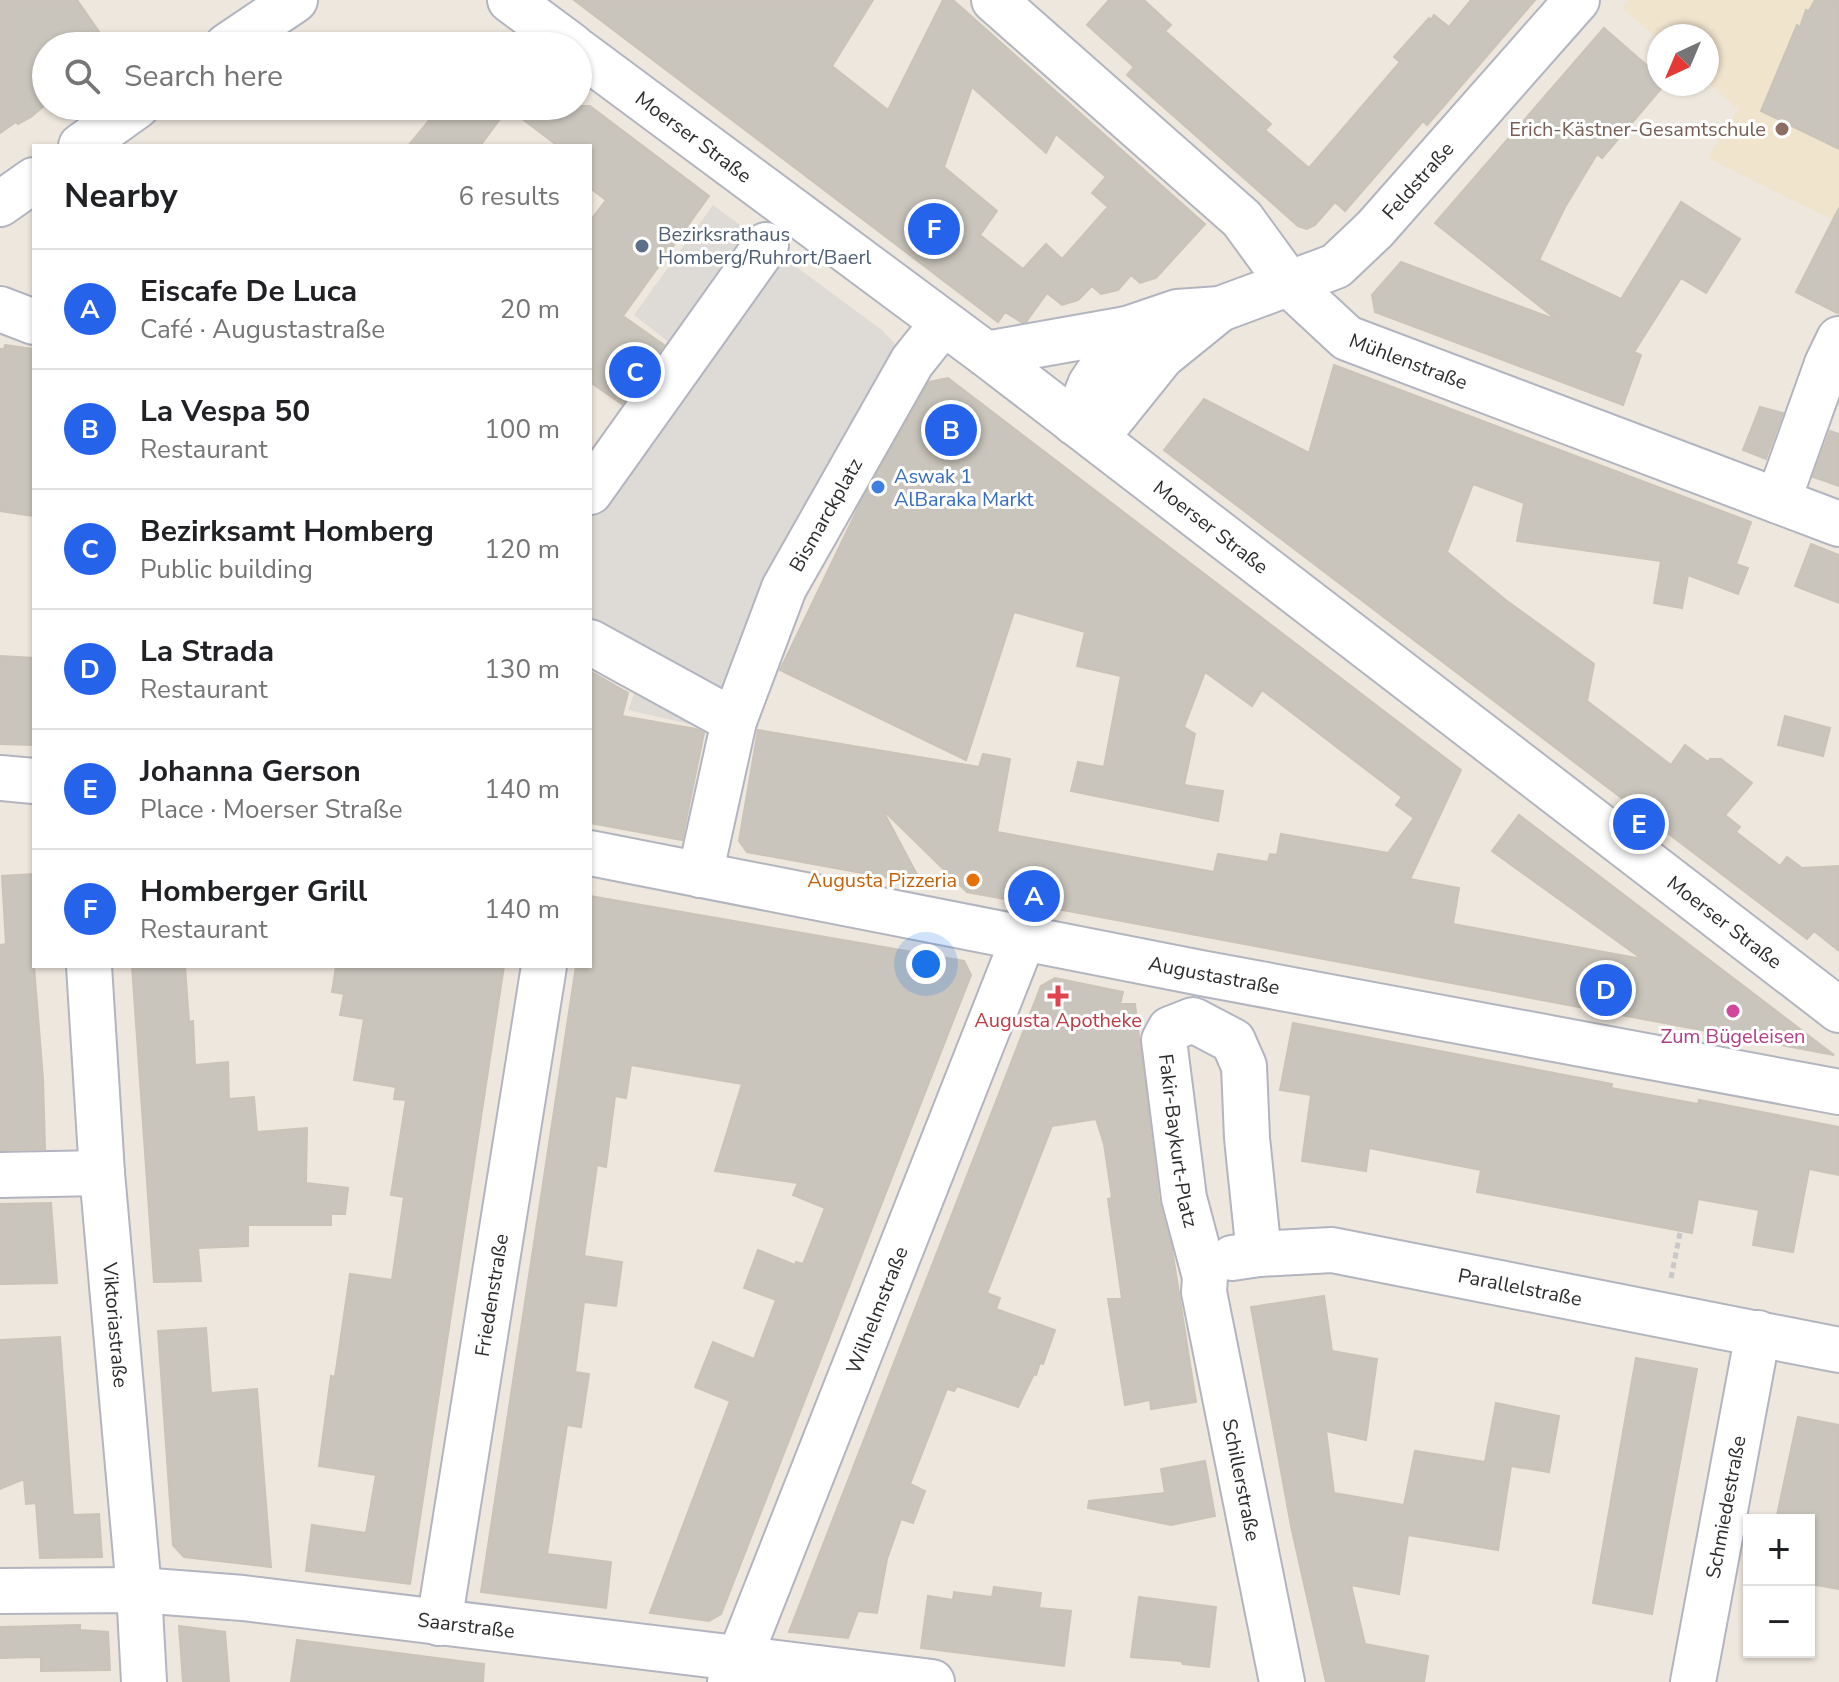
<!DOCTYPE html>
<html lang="en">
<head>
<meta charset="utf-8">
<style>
	body { margin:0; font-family:"Nunito Sans",sans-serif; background:#f2f2f2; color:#202124 }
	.controls { position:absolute; right:24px; bottom:24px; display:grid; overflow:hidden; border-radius:0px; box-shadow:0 2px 6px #0004 }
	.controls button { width:72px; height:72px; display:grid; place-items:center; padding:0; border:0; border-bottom:2px solid #e0e0e0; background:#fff; color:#202124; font:40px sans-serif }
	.compass { position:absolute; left:1647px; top:24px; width:72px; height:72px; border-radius:50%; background:#fff; box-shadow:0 2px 6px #0004; rotate:224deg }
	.you { position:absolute; left:926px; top:964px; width:28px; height:28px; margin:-20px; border:6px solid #fff; border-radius:50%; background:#1a73e8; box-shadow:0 0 0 12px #1a73e833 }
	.badge { display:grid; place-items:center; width:52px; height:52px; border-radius:50%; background:#2563eb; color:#fff; font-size:26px; font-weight:700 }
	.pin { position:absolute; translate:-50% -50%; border:4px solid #fff; box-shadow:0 2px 8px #0006 }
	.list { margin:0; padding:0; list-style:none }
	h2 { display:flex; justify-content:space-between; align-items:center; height:104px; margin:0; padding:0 32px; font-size:34px }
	h2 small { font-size:26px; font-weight:400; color:#757577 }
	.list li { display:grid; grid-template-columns:52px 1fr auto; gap:24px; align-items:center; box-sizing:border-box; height:120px; padding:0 32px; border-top:2px solid #e0e0e0 }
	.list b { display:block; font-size:30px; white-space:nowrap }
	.list p { margin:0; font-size:26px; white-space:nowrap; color:#757577 }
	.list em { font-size:26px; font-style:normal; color:#757577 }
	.icon { flex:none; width:44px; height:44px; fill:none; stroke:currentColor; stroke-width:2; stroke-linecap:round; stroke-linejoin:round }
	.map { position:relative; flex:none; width:1839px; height:1682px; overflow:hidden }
	.search { position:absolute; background:#fff; box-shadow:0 2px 6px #0004; left:32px; top:32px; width:560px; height:88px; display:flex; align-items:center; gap:20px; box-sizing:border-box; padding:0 28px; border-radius:44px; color:#757577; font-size:30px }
	.panel { position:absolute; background:#fff; box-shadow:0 2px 6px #0004; left:32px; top:144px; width:560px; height:824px; border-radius:0px }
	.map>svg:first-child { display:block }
	.education { fill:#f0e4cd }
	.plaza { fill:#dedad5 }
	.building { fill:#c9c5bc; stroke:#cac3b7; stroke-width:2; fill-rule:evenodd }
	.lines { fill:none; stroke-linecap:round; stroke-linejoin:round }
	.minor-casing { stroke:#b2b5c0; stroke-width:48 }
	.path { stroke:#c8c8c8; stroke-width:5; stroke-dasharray:6 4; stroke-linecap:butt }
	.minor { stroke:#fff; stroke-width:44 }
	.education-dot { fill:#8d6e63; stroke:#fff; stroke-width:3 }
	.service-dot { fill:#5c6f8a; stroke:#fff; stroke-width:3 }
	.shop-dot { fill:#3f7fe0; stroke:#fff; stroke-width:3 }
	.food-dot { fill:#e8710a; stroke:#fff; stroke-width:3 }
	.health-dot { fill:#e0444e; stroke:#fff; stroke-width:3 }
	.hotel-dot { fill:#d1479c; stroke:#fff; stroke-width:3 }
	.labels { text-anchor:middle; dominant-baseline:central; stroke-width:6; stroke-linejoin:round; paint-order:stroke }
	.education-label { font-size:20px; fill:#785e54; stroke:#fff; text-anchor:end }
	.street-label { font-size:20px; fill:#2c2c2c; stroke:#fff }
	.service-label { font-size:20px; fill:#4e5e75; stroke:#fff; text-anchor:start }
	.shop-label { font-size:20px; fill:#366cbe; stroke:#fff; text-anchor:start }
	.food-label { font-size:20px; fill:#c56008; stroke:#fff; text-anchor:end }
	.health-label { font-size:20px; fill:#be3a42; stroke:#fff }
	.hotel-label { font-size:20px; fill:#b23c85; stroke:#fff }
</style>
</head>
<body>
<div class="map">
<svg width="1839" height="1682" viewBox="0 0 1839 1682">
	<rect width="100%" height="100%" fill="#eee7de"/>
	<path class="education" d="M1629 0H1839V208L1833 220 1708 158 1738 109 1707 82V36H1659V40L1622 8Z"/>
	<path class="plaza" d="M713 205 883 331 912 362 741 736 628 710 635 692 590 667V469L675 347 634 315Z"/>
	<path class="building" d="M0 0H77L109 46H46V104L31 117 18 124 16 122 0 133Z
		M574 0H873L832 66 888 110 943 0H953L1205 224 1156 278 1140 283 1131 275 1118 290 1101 294 1092 286 1078 300 1062 305 1047 293 1026 322H1021L1005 312 998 322ZM972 87 1046 153 1056 134 1106 177 1092 193 1108 207 1062 259 1046 244 1023 269 980 235 997 211 944 167Z
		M1109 0H1144L1171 25 1165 31 1271 124 1265 130 1309 168 1400 62 1394 57 1429 18 1431 20 1434 15 1449 27 1471 0H1535L1442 108 1427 125 1423 121 1345 211 1335 202 1315 225 1307 229 1298 226 1127 75 1134 67 1087 25Z
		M1815 0H1839V149L1761 111 1797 25 1800 27 1806 10 1809 11Z
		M1604 28 1659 76V84H1665L1602 158 1597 154 1565 207 1539 260 1621 299 1681 202 1740 239 1706 293 1681 278 1634 352 1641 355 1623 405 1375 312 1372 295 1401 262 1557 320 1435 223Z
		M441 106H590L709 196 623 316 664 345 622 404 590 382V221L606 200 590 188V146H558L508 108 480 146H408Z
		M1839 208V314L1796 292Z
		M5 345 34 349V516L0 511V349H4Z
		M1334 365 1751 522 1736 564 1748 568 1738 594 1688 575 1682 608 1654 603 1661 561 1517 541 1524 503 1473 484 1447 552 1507 601 1594 664 1587 701 1671 765 1685 745 1708 762 1710 759H1721L1752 783 1725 815 1740 827 1736 832 1780 866 1787 857 1802 868 1839 866V951L1814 931 1807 939 1164 450 1204 399 1309 453Z
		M948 378 1461 770 1410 879 1459 888 1453 924 1642 959 1492 851 1519 815 1834 1055 967 892 882 809 922 884 747 852 739 841 758 730 979 767 983 754 1010 759 997 832 1214 872 1218 854 1268 862 1270 854 1277 855 1281 834 1388 853 1414 818 1396 805 1402 797 1262 690 1252 706 1205 672 1184 727 1195 734 1184 785 1223 791 1218 821 1071 791 1078 762 1104 767 1121 676 1077 666 1085 632 1014 612 966 760 780 670 861 502 929 382Z
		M1760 407 1783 413 1766 459 1743 450Z
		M1830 431 1839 434V486L1813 477Z
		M1811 544 1839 555V603L1795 586Z
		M0 656 34 658V745L0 744Z
		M590 671 628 693 622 716 696 729 704 733 682 840 590 823Z
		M1785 716 1830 728 1823 756 1778 745Z
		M34 874V966L43 1079 45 1149 0 1150V945L6 944 2 876Z
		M590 896 964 961 971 975 721 1614 709 1621 650 1613 730 1401 695 1387 713 1342 754 1359 776 1300 744 1288 758 1250 795 1265 796 1262 803 1264 825 1208 793 1195 798 1183 715 1171 742 1084 631 1065 626 1098 615 1096 606 1167 597 1165 584 1256 622 1262 616 1306 584 1302 575 1372 589 1374 581 1427 567 1425 547 1554 611 1562 606 1608 481 1592 576 966H590Z
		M132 966H185L189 1022 193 1021 195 1065 228 1062 229 1099 254 1097 257 1132 307 1128 306 1183 348 1188 345 1214H331V1225H248V1246L198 1248 201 1281 154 1282Z
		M336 966H504L410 1584 306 1571 312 1525 366 1533 376 1475 319 1466 331 1376 335 1377 350 1274 392 1280 404 1197 391 1195 406 1100 394 1099 396 1087 354 1080 364 1019 340 1015 344 994 332 992Z
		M1055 978 1123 992 1120 1004H1135L1159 1201 1172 1249 1196 1402 1151 1409 1150 1400 1125 1405 1108 1299H1122L1108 1199 1112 1198 1104 1144 1096 1119 1052 1126 987 1293 1000 1298 996 1309 1055 1330 1043 1364 1040 1363 1036 1375 1034 1374 1018 1407 957 1386 954 1391 947 1389 910 1484 925 1491 913 1523 901 1519 887 1559 877 1613 858 1611 848 1638 789 1632 1041 986Z
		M1293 1023 1612 1084 1611 1088 1698 1104 1699 1100 1839 1127V1175L1809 1169 1793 1252 1753 1245 1759 1210 1698 1199 1692 1233 1477 1192 1481 1170 1369 1148 1366 1171 1302 1161 1311 1095 1280 1090Z
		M51 1203 57 1283 0 1284V1204Z
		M1324 1296 1332 1351 1377 1359 1366 1440 1326 1431 1334 1493 1404 1505 1415 1451 1485 1462 1496 1403 1559 1416 1549 1472 1511 1466 1498 1550 1408 1535 1399 1594 1351 1585 1365 1644 1428 1656 1424 1682H1326L1291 1526 1251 1307Z
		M206 1328 211 1393 257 1389 271 1567 184 1557 173 1545 158 1331Z
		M60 1337 73 1515 99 1514 102 1557 40 1558 36 1503 26 1504 24 1479 0 1489V1340Z
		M1636 1358 1697 1369 1652 1614 1593 1603Z
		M1798 1417 1839 1425V1589L1809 1584V1520H1776Z
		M1205 1461 1215 1516 1171 1525 1088 1508 1089 1501 1165 1493 1161 1469Z
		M994 1587 1041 1593 1039 1608 1071 1611 1064 1666 921 1648 928 1596 953 1600 954 1592 992 1597Z
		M1139 1597 1216 1607 1209 1667 1183 1664 1181 1661 1131 1657Z
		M80 1625V1630L108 1632 110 1670 41 1671V1657L0 1658V1627Z
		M179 1626 225 1632 229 1682H183Z
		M297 1640 484 1664 483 1682H291Z"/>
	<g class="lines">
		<g class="minor-casing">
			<g id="minor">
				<path d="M510 0 572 46"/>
				<path id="s1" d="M994 0 1242 219 1290 285 1347 338 1839 524"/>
				<path d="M227 46 295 0"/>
				<path id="s2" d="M578 51 986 354 1839 1010"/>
				<path d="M81 146 137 106"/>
				<path d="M0 204 34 180"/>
				<path d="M0 309 34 322"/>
				<path d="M986 354 1127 329"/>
				<path id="s3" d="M1075 423 1090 385 1127 329 1177 312 1220 309 1336 266 1375 229 1577 0"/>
				<path d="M1096 438 1162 356 1220 309"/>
				<path d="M590 492 766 245"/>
				<path d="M1778 501 1827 364 1839 339"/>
				<path d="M590 642 734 721"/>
				<path d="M0 778 34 781"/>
				<path id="s4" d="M590 853 1201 973 1839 1092"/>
				<path id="s5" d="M700 875 734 721 784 588 912 362 943 323"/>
				<path id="s6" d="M89 966 102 1173 139 1590 144 1682"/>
				<path d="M0 1175 102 1173"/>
				<path id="s7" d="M1259 1254 1247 1138 1244 1066 1233 1041 1193 1020 1170 1029 1164 1040 1184 1198 1205 1277 1204 1292 1282 1682"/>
				<path id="s8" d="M1232 1258 1259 1254 1332 1250 1839 1350"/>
				<path id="s9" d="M0 1591 139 1590 243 1598 932 1682"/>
				<path id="s10" d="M439 1623 544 966"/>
				<path id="s11" d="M730 1682 1024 937"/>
				<path id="s12" d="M1693 1682 1758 1333"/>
			</g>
		</g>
		<path class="path" d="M1671 1278 1680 1233"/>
		<use href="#minor" class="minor"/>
	</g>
	<circle class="education-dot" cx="1782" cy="129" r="8"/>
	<circle class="service-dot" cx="642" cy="246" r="8"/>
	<circle class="shop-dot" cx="878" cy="487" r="8"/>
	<circle class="food-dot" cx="973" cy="880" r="8"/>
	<path class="health-dot" d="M1054 984h8v8h8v8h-8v8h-8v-8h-8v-8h8z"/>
	<circle class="hotel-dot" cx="1733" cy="1011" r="8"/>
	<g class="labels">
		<g class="education-label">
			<text x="1766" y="129">Erich-Kästner-Gesamtschule</text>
		</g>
		<g class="street-label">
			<text stroke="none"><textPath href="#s2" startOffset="144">Moerser Straße</textPath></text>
			<text stroke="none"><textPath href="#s3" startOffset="446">Feldstraße</textPath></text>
			<text stroke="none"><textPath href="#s1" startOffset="556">Mühlenstraße</textPath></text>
			<text stroke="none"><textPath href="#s5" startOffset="384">Bismarckplatz</textPath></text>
			<text stroke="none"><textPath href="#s2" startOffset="792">Moerser Straße</textPath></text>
			<text stroke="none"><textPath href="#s2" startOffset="1440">Moerser Straße</textPath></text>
			<text stroke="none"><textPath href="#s4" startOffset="636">Augustastraße</textPath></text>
			<text stroke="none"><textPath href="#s7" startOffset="400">Fakir-Baykurt-Platz</textPath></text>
			<text stroke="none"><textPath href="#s8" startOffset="292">Parallelstraße</textPath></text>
			<text stroke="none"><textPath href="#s10" startOffset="332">Friedenstraße</textPath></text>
			<text stroke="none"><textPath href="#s11" startOffset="400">Wilhelmstraße</textPath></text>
			<text stroke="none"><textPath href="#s6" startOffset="360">Viktoriastraße</textPath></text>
			<text stroke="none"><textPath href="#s7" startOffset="746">Schillerstraße</textPath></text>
			<text stroke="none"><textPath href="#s12" startOffset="178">Schmiedestraße</textPath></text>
			<text stroke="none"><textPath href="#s9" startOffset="468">Saarstraße</textPath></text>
		</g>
		<g class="service-label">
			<text x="658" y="234">Bezirksrathaus<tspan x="658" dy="23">Homberg/Ruhrort/Baerl</tspan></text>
		</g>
		<g class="shop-label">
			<text x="894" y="476">Aswak 1<tspan x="894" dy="23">AlBaraka Markt</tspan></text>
		</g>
		<g class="food-label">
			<text x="957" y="880">Augusta Pizzeria</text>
		</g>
		<g class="health-label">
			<text x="1058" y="1020">Augusta Apotheke</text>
		</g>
		<g class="hotel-label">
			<text x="1733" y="1036">Zum Bügeleisen</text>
		</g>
	</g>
</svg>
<div class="controls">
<button>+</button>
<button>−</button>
</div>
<svg class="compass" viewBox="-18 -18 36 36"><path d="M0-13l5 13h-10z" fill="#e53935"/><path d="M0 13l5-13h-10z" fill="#757577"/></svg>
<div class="you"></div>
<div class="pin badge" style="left:1034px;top:896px">A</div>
<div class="pin badge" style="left:951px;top:430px">B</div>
<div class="pin badge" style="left:635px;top:372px">C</div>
<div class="pin badge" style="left:1606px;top:990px">D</div>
<div class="pin badge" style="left:1639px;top:824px">E</div>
<div class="pin badge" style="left:934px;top:229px">F</div>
<div class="search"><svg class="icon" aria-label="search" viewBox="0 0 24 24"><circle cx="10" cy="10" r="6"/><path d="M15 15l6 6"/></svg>Search here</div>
<section class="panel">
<h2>Nearby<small>6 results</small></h2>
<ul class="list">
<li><span class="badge">A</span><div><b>Eiscafe De Luca</b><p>Café · Augustastraße</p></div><em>20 m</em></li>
<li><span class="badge">B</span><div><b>La Vespa 50</b><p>Restaurant</p></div><em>100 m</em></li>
<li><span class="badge">C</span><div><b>Bezirksamt Homberg</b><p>Public building</p></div><em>120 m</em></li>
<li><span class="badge">D</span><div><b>La Strada</b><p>Restaurant</p></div><em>130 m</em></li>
<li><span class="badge">E</span><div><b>Johanna Gerson</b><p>Place · Moerser Straße</p></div><em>140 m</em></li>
<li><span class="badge">F</span><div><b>Homberger Grill</b><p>Restaurant</p></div><em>140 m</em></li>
</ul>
</section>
</div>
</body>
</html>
